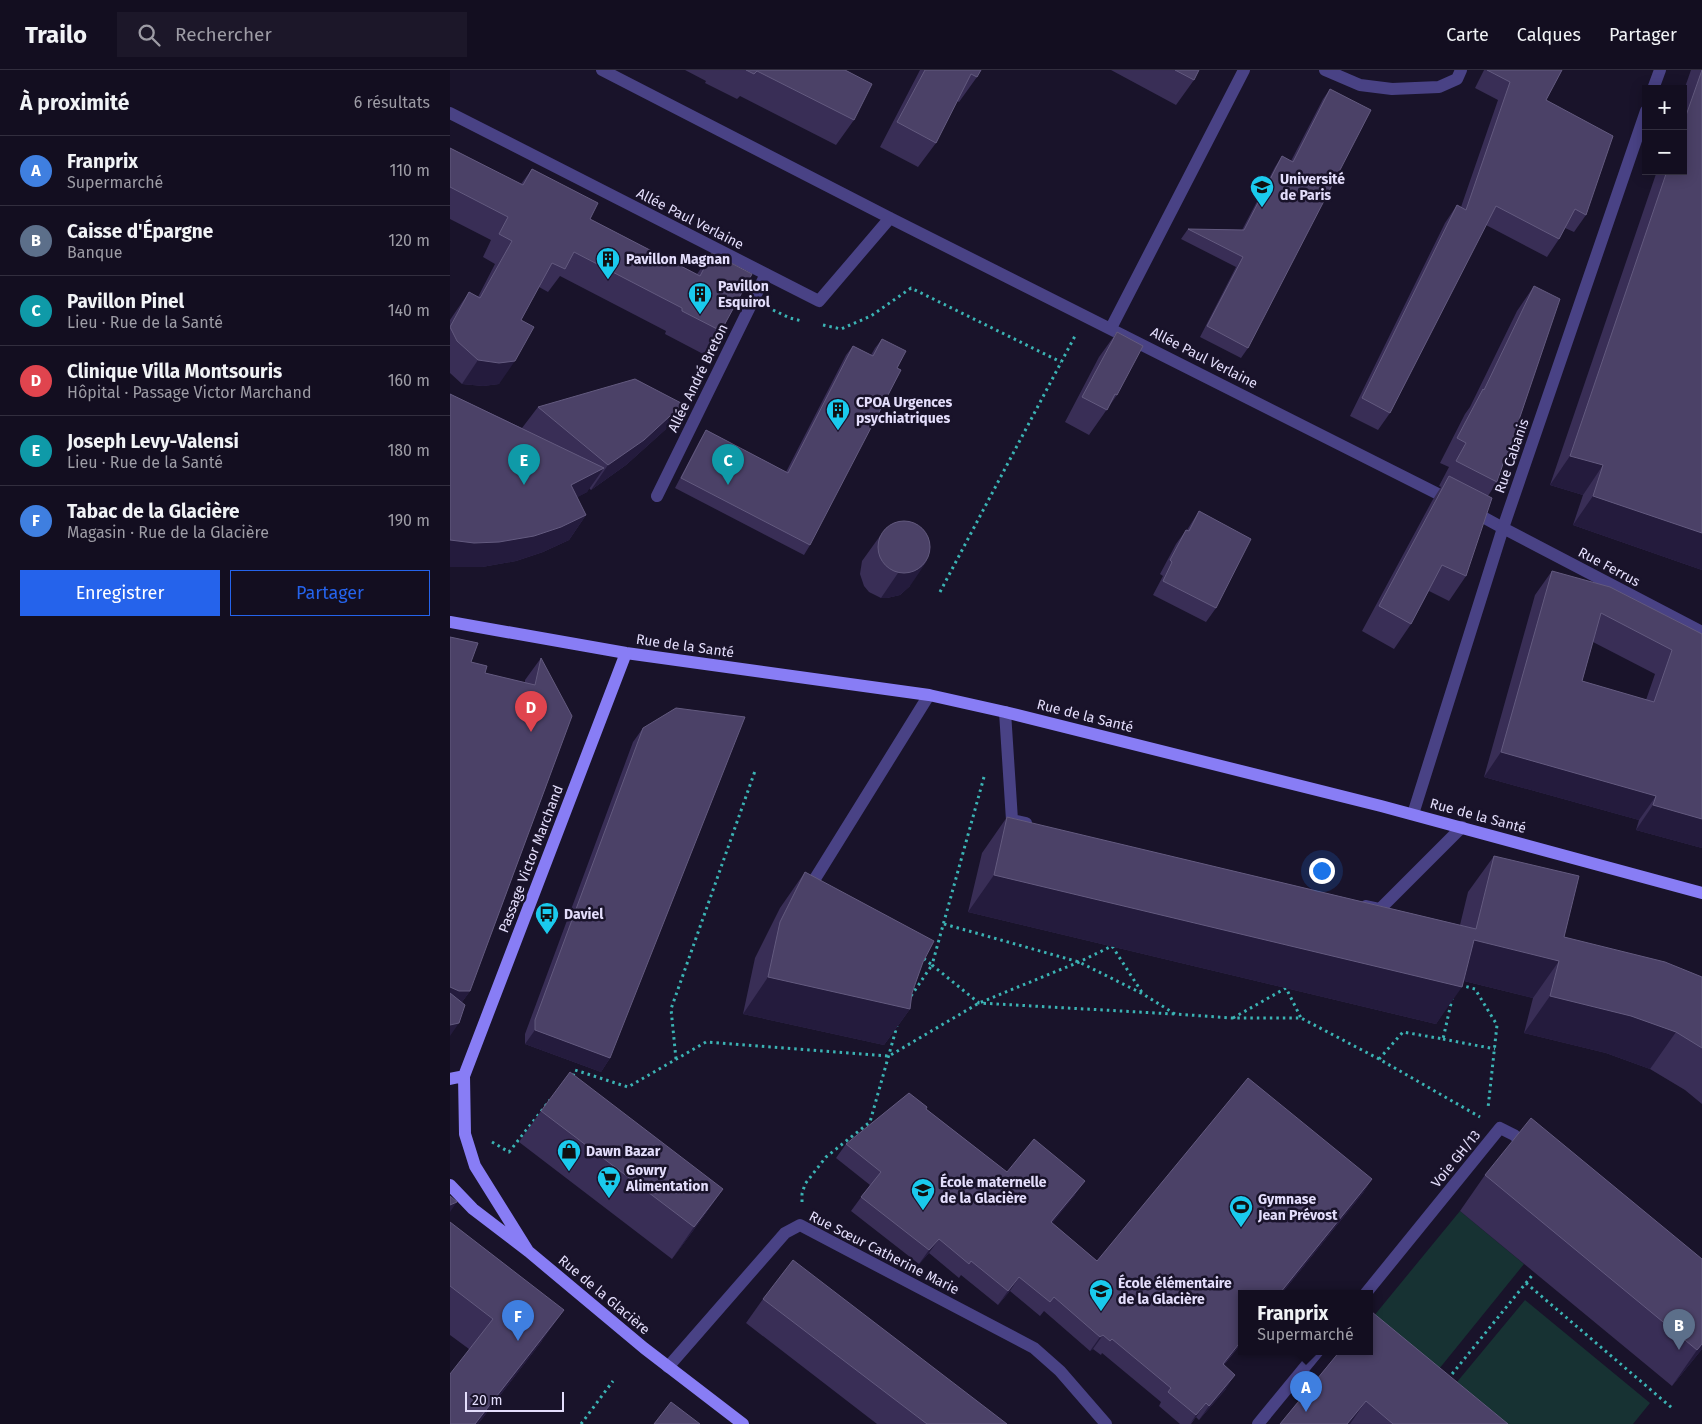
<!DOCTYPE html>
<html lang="fr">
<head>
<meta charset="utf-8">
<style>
	body { margin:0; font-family:"Fira Sans",sans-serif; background:#1c1729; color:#f1f3f6 }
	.controls { position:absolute; right:15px; top:15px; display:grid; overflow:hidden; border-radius:0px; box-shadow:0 2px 12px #0003 }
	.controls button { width:45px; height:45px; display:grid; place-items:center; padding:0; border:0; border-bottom:1px solid #322e3e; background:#130e20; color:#f1f3f6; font:25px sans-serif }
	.scale { position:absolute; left:15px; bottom:12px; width:99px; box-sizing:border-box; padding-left:5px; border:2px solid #e4defc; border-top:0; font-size:14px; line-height:18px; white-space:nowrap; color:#e4defc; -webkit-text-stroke:4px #19132a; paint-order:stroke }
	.you { position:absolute; left:871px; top:800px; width:18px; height:18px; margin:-12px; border:4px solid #fff; border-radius:50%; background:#1a73e8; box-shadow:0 0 0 8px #1a73e833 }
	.badge { display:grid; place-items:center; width:32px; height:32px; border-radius:50%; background:#2563eb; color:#fff; font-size:16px; font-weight:700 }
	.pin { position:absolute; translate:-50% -41px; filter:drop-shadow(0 1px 2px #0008) }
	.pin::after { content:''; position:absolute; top:26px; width:18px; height:15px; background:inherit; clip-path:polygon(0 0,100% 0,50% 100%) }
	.popup { position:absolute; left:788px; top:1220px; width:135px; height:65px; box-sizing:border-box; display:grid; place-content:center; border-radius:0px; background:#130e20; filter:drop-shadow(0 1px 4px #0005); font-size:16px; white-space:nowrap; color:#9d9ca5 }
	.popup b { font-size:19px; color:#f1f3f6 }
	.popup::after { content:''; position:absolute; left:50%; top:100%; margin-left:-10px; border:10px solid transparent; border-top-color:#130e20 }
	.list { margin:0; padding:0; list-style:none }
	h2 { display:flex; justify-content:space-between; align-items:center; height:65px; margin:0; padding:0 20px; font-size:21px }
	h2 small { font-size:16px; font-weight:400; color:#9d9ca5 }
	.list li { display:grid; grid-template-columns:32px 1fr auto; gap:15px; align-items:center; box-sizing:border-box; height:70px; padding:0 20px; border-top:1px solid #322e3e }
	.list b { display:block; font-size:19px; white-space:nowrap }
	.list p { margin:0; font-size:16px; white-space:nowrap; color:#9d9ca5 }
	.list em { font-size:16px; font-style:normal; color:#9d9ca5 }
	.actions { display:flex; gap:10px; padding:15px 20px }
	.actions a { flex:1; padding:11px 0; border:1px solid #2563eb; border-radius:0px; text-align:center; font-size:18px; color:#2563eb }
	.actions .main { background:#2563eb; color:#fff }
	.icon { flex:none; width:28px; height:28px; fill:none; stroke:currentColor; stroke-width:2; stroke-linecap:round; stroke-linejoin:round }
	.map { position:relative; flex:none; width:1252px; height:1354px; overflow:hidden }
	header { display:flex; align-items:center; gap:30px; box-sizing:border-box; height:70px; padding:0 25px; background:#130e20; border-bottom:1px solid #322e3e }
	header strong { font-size:24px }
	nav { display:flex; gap:28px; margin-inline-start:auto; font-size:18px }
	.search { width:350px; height:45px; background:#1c1729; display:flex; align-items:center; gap:12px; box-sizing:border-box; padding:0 18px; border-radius:0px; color:#9d9ca5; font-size:19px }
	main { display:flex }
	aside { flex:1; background:#130e20 }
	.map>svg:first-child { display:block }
	.green { fill:#173233 }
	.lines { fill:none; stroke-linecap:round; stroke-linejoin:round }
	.path { stroke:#3bb3b4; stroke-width:3; stroke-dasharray:2.5 4; stroke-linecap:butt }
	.lane { stroke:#494285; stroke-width:12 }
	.street { stroke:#494285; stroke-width:12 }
	.secondary { stroke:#887df5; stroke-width:12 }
	.wall { fill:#392e56; fill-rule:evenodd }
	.shaded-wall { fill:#241b3d }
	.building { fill:#4b4167; stroke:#635a7f; fill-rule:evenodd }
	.labels { text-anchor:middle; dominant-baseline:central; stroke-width:5; stroke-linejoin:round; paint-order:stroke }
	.poi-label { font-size:14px; font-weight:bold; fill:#e4defc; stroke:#19132a; text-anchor:start }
	.street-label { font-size:14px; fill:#e4defc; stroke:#19132a }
</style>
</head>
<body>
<header>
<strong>Trailo</strong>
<div class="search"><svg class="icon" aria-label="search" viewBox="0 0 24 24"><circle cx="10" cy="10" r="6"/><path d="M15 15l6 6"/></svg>Rechercher</div>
<nav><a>Carte</a><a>Calques</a><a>Partager</a></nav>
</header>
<main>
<aside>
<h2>À proximité<small>6 résultats</small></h2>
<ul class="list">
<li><span class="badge" style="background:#3f7fe0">A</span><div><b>Franprix</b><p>Supermarché</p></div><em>110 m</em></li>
<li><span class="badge" style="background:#5c6f8a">B</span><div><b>Caisse d'Épargne</b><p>Banque</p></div><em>120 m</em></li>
<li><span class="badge" style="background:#0f9aa8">C</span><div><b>Pavillon Pinel</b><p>Lieu · Rue de la Santé</p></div><em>140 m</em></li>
<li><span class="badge" style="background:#e0444e">D</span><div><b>Clinique Villa Montsouris</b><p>Hôpital · Passage Victor Marchand</p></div><em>160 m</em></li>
<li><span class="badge" style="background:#0f9aa8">E</span><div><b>Joseph Levy-Valensi</b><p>Lieu · Rue de la Santé</p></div><em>180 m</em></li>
<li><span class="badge" style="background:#3f7fe0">F</span><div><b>Tabac de la Glacière</b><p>Magasin · Rue de la Glacière</p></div><em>190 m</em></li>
</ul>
<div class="actions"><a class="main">Enregistrer</a><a>Partager</a></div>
</aside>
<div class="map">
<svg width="1252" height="1354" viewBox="0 0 1252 1354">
	<rect width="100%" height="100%" fill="#19132a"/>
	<path class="green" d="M1010 1141 1074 1194 989 1299 923 1247Z
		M1075 1230 1200 1333 1183 1354H1058L1007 1312Z"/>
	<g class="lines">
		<path class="path" d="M323 240 340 248 352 251
			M373 255 391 259 421 246 461 218 611 292
			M490 522 625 266
			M534 707 482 895 529 933 724 944
			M494 854 629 892 693 924 725 944 782 948H851L929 989 1030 1047
			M1010 915 1025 919 1047 955 1038 1038
			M461 926 482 895 472 887
			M783 948 836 918 851 948
			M993 969 1045 979
			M226 989 221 939 305 701
			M929 989 953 962 993 969 1002 929
			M123 1006 125 1000 178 1017 256 972 439 986 529 933 629 892 662 876 693 924
			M42 1072 59 1082 100 1030
			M352 1132V1124L355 1114 376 1087 420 1052 447 956
			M1076 1213 1222 1338
			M998 1309 1084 1203
			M131 1354 163 1311"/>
		<path class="lane" d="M152 0 440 148 1002 431
			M875 0 910 15 942 19 989 17 1007 9 1011 0
			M0 43 369 231 440 148
			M661 258 794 0
			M207 426 316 204
			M1020 440 1053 458
			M555 642 562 750 576 753
			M358 820 479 625
			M916 836 930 839 1012 757
			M916 1223 1050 1058 1064 1065 1078 1077
			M218 1297 335 1163 350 1155 584 1278 610 1301 656 1354
			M808 1354 868 1281"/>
		<path class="street" d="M1203 19 1210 0
			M1053 458 1252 562
			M963 744 1053 458 1196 41"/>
		<path class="secondary" d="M0 552 176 583 479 625 555 642 931 736 1252 823
			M0 1009 14 1006
			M0 1115 23 1139 78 1181 194 1278 293 1354
			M78 1181 25 1096 15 1064 14 1006 176 583"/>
	</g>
	<path class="wall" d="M235 0H395L404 50 386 75 290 26 287 29 255 13 256 11Z
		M470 0H531L527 7 509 32 507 31 486 73 468 97 430 77Z
		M661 0H749L744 10 726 35Z
		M1034 0H1112L1096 30 1136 145 1124 162 1115 158 1109 169 1097 187 1036 155 940 343 928 360 900 346 995 153 1007 135 1011 137 1048 30 1025 18Z
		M1241 0H1252V500L1123 455 1133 425 1100 415 1207 101H1233V23Z
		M880 19 798 278 791 288 750 267 786 197 731 169 738 159 792 160 825 97 832 86 841 91 873 29Z
		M0 78 71 114 82 99 140 149 247 204 262 183 271 261 255 285 215 264 216 261 110 206 98 222 89 217 71 250 49 314 33 316 12 314 0 303V250L19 222 28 227 45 194 33 187 41 170 0 149Z
		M1084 216 1055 391 1052 396 1047 412 1038 426 1016 506 999 531 979 521 961 554 944 579 912 561 982 431 991 417 989 416 999 397 990 393 1015 344 1020 337 1067 241Z
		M667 262V325L639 365 615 352 649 287Z
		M432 269 360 475 354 485 225 418 250 370 256 360 336 402 396 285 403 276 421 285 425 278Z
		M0 324 72 358 88 337 216 359 176 395 141 420 139 418 137 422 127 427 136 445 119 470 93 482 66 491 32 497H0Z
		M749 441 766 538 756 552 703 525 713 506 710 504 726 474 736 460H737Z
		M430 466 460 516 450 525 437 528H431L419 522 414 516 410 504 412 491Z
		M1102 501 1252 564V778L1186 760 1189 750 1034 707 1085 525ZM1143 572 1205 604 1196 630 1132 611Z
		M91 588 20 921 12 932 9 953 21 592 35 603 75 613V610Z
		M193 658 160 988 151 1002 75 974V964L183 672Z
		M557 747 1010 855 1018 822 1044 786 1114 867 1252 907V1034L1235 1020 1200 999 1156 983 1074 963 1083 928 1014 911 986 954 518 842 532 783Z
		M355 802 462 923 460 939 434 975 293 944 305 888 330 838Z
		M476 1039 557 1102 625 1125 602 1153 647 1191 922 1109 913 1123 774 1295 776 1319 749 1350 746 1347 741 1354H730L709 1336 711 1332 652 1283 651 1285 643 1279 640 1281 594 1241 590 1246 560 1221 548 1235 511 1205 509 1208 479 1183 469 1194 401 1141 420 1115 386 1088 396 1074Z
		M91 1041 273 1119 251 1150 222 1189 69 1072Z
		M1035 1105 1252 1189V1279L1222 1316 1010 1141Z
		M0 1152 92 1271 28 1354H0L19 1279 0 1265Z
		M313 1229 557 1354H427L296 1253Z
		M890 1281 1058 1354H830Z"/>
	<path class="shaded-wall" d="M28 290 65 291 49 314 33 316 12 314Z
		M233 334 216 359 176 395 141 420 158 395Z
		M1120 386 1153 395 1133 425 1100 415Z
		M154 398 137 422 104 440 121 415Z
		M1143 426 1252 463V500L1123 455Z
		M136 445 119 470 93 482 66 491 32 497H0V470Z
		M477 491 460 516 450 525 437 528H431L448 503Z
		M1051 682 1206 726 1189 750 1034 707Z
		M1203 735 1252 749V778L1186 760Z
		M544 805 1012 917 986 954 518 842Z
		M1024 870 1109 891 1083 928 998 907Z
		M318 907 460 939 434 975 293 944Z
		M0 917 20 921 4 943H0Z
		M1100 926 1181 946 1226 962 1200 999 1156 983 1074 963Z
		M9 953 0 966V955Z
		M85 960 160 988 151 1002 75 974Z
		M922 1109 913 1123 832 1223H830Z
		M635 1111 625 1125 592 1166 601 1152Z
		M273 1119 251 1150 222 1189 244 1157Z
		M7 1132 0 1142V1135Z
		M489 1169 479 1183 469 1194 479 1180Z
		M569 1207 560 1221 548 1235 558 1221Z
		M114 1240 92 1271 28 1354H25Z
		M653 1265 643 1279 640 1281 650 1267Z
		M792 1270V1272L763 1308 773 1294Z
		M1252 1274V1279L1222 1316 1247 1280Z
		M785 1305 776 1319 749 1350 759 1336Z
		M916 1331 900 1354H897Z
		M756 1333 746 1347 740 1354 746 1345Z"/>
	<path class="building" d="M296 0H395L422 14 404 50 307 1 304 4Z
		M475 0H531L527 7 521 4 486 73 447 52Z
		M725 0H749L744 10Z
		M1037 0H1112L1096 30 1163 66 1136 145 1125 139 1109 169 1046 136 940 343 912 328 1007 135 1016 140 1060 12Z
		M1252 0V463L1143 426 1153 395 1120 386 1217 101H1233V54Z
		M880 19 921 40 798 278 757 256 793 187 738 159 794 160 832 86 843 92Z
		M0 78 73 115 82 99 148 133 140 149 250 206 262 183 302 204 271 261 232 241V238L124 182 115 199 102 193 71 250 84 257 65 291 49 293 28 290 7 271 0 257 19 222 30 228 62 171 49 164 58 147 0 117Z
		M1084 216 1110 229 1055 391H1054L1047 412 1006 391 1016 373 1007 368 1033 319 1034 320Z
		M667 262 693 276 667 325 665 324 657 340 632 327Z
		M432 269 456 281 447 298 451 300 360 475 231 408 256 360 338 403 403 276 423 286Z
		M185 309 233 334 194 370 158 395 88 337Z
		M0 324 154 398 121 415 136 445 111 457 84 466 49 472 24 473 0 470Z
		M999 406 1042 428 1016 506 992 495 961 554 929 536Z
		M749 441 801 469 766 538 713 511 722 492 720 490 736 460 739 461Z
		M428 477a26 26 0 1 1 52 0a26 26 0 1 1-52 0Z
		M1102 501 1160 517 1252 564V749L1203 735 1206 726 1051 682ZM1151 543 1222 580 1204 632 1132 611Z
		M0 567 28 573 21 592 37 596 35 603 85 615 91 588 122 646 20 921H9L0 917Z
		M226 638 295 647 160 988 85 960V950L193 658Z
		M557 747 1026 859 1044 786 1129 806 1114 867 1215 892 1252 907V978L1226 962 1181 946 1100 926 1109 891 1024 870 1012 917 544 805Z
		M355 802 484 871 473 892 462 923 460 939 318 907 330 852Z
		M0 923 15 935 9 953 0 955Z
		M120 1002 273 1119 244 1157 91 1041Z
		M798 1008 922 1109 830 1223H792V1270L773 1294 785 1305 759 1336 756 1333 746 1345 718 1322 721 1318 662 1269 660 1271 653 1265 650 1267 604 1227 600 1232 569 1207 558 1221 521 1191 519 1194 489 1169 479 1180 411 1127 431 1102 396 1074 459 1023 477 1037 476 1039 557 1102 584 1069 635 1111 601 1152 647 1191Z
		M1081 1048 1252 1189V1274L1247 1280 1035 1105Z
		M0 1126 7 1132 0 1135Z
		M0 1152 114 1240 25 1354H0V1304L43 1249 0 1216Z
		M343 1190 557 1354H477L313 1229Z
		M922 1242 1058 1354H943L916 1331 897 1354H830L890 1281H920V1245Z
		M221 1332 250 1354H204Z"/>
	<defs>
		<g id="university-pin" transform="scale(1.25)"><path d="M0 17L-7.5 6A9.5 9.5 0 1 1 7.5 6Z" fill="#1acaed" stroke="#19132a"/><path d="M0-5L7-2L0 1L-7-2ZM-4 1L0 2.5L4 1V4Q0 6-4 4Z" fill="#111"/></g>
		<g id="building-pin" transform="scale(1.25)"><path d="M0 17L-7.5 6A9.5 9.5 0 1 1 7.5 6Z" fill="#1acaed" stroke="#19132a"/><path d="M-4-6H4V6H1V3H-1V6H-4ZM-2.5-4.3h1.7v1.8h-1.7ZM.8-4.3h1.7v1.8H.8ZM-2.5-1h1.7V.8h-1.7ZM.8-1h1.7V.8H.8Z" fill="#111"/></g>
		<g id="bus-pin" transform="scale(1.25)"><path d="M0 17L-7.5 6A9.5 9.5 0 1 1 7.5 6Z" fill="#1acaed" stroke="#19132a"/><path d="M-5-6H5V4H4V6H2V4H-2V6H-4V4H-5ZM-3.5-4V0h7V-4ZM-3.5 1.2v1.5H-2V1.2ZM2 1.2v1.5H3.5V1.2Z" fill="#111"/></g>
		<g id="shop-pin" transform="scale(1.25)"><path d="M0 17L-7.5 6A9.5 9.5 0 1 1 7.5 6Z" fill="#1acaed" stroke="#19132a"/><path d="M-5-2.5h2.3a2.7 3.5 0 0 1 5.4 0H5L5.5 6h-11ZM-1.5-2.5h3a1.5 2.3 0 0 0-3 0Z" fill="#111"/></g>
		<g id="supermarket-pin" transform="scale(1.25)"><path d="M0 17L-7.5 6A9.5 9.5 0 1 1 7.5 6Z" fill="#1acaed" stroke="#19132a"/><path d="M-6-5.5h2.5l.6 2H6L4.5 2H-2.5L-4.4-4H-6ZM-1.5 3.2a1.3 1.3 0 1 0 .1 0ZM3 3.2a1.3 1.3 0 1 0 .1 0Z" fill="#111"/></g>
		<g id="school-pin" transform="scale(1.25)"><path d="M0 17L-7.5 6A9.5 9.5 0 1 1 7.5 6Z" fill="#1acaed" stroke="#19132a"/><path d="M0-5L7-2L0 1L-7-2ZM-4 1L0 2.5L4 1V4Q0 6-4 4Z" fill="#111"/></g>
		<g id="stadium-pin" transform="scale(1.25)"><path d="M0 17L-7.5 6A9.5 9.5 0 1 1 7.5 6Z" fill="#1acaed" stroke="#19132a"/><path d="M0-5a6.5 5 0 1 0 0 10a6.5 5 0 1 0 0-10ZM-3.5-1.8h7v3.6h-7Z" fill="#111"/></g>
	</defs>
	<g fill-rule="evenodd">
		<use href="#university-pin" x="812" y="117"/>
		<use href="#building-pin" x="158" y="189"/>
		<use href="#building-pin" x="250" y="224"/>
		<use href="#building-pin" x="388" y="340"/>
		<use href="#bus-pin" x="97" y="844"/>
		<use href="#shop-pin" x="119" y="1081"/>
		<use href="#supermarket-pin" x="159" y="1108"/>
		<use href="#school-pin" x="473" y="1120"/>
		<use href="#stadium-pin" x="791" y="1137"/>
		<use href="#school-pin" x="651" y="1221"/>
	</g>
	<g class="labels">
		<g class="poi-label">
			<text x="830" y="109">Université<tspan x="830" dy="16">de Paris</tspan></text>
			<text x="176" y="189">Pavillon Magnan</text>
			<text x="268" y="216">Pavillon<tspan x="268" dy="16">Esquirol</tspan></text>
			<text x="406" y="332">CPOA Urgences<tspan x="406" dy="16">psychiatriques</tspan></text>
			<text x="114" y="844">Daviel</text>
			<text x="136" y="1081">Dawn Bazar</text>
			<text x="176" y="1100">Gowry<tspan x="176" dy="16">Alimentation</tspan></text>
			<text x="490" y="1112">École maternelle<tspan x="490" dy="16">de la Glacière</tspan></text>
			<text x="808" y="1129">Gymnase<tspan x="808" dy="16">Jean Prévost</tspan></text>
			<text x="668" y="1213">École élémentaire<tspan x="668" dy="16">de la Glacière</tspan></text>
		</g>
		<g class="street-label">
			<text transform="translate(240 149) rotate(27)">Allée Paul Verlaine</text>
			<text transform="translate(754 288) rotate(27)">Allée Paul Verlaine</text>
			<text transform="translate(248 308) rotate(-64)">Allée André Breton</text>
			<text transform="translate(1062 386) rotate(-71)">Rue Cabanis</text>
			<text transform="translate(1159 497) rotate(28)">Rue Ferrus</text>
			<text transform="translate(235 576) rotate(8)">Rue de la Santé</text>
			<text transform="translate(635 646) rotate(14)">Rue de la Santé</text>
			<text transform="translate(1028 746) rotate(15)">Rue de la Santé</text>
			<text transform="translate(81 789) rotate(-69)">Passage Victor Marchand</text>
			<text transform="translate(1006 1089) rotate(-51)">Voie GH/13</text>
			<text transform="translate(434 1183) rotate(27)">Rue Sœur Catherine Marie</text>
			<text transform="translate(154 1225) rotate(40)">Rue de la Glacière</text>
		</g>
	</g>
</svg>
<div class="controls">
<button>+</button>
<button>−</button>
</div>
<div class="scale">20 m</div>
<div class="you"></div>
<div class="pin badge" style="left:856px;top:1342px;background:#3f7fe0">A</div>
<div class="popup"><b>Franprix</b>Supermarché</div>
<div class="pin badge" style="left:1229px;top:1280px;background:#5c6f8a">B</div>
<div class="pin badge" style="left:278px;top:415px;background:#0f9aa8">C</div>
<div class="pin badge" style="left:81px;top:662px;background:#e0444e">D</div>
<div class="pin badge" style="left:74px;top:415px;background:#0f9aa8">E</div>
<div class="pin badge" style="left:68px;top:1271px;background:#3f7fe0">F</div>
</div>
</main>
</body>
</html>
